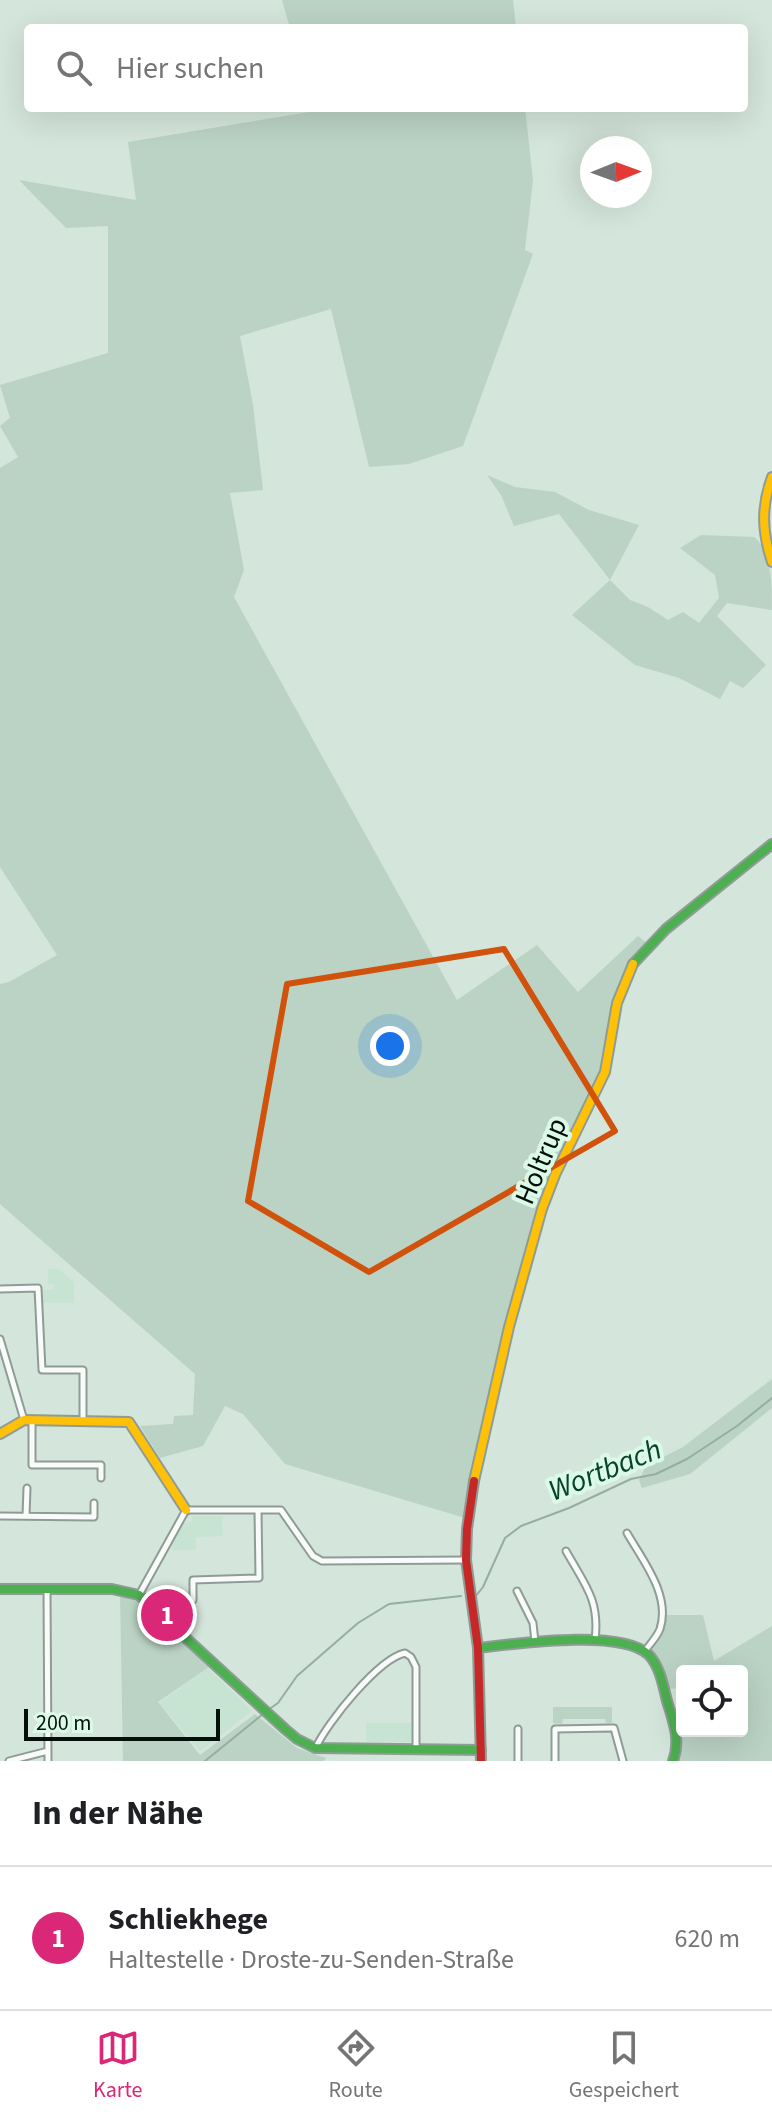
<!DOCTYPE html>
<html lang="de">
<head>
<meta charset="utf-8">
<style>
	body { margin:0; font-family:"Source Sans 3",sans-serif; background:#f2f2f2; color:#202124 }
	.controls { position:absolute; right:24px; bottom:24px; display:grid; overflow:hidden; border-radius:8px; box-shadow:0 8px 32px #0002 }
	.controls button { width:72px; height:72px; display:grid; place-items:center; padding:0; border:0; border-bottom:2px solid #e0e0e0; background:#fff; color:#202124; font:40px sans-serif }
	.compass { position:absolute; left:580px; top:136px; width:72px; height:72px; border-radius:50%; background:#fff; box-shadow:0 8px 32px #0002; rotate:89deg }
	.scale { position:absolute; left:24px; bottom:20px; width:196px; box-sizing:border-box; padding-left:8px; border:4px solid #050f09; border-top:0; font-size:22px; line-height:28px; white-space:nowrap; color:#050f09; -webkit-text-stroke:6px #dafae7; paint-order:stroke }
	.you { position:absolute; left:390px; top:1046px; width:28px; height:28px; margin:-20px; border:6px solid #fff; border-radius:50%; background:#1a73e8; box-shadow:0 0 0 12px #1a73e833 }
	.badge { display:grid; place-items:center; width:52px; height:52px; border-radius:50%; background:#db2777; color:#fff; font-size:26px; font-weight:700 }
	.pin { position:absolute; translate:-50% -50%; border:4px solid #fff; box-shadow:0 2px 8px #0006 }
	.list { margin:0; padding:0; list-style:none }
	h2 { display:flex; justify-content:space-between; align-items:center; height:104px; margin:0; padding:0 32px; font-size:34px }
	h2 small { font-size:26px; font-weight:400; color:#757577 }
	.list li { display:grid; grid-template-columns:52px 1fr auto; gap:24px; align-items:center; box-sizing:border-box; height:144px; padding:0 32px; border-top:2px solid #e0e0e0 }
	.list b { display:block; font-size:30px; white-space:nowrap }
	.list p { margin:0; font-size:26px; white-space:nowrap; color:#757577 }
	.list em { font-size:26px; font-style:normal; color:#757577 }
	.icon { flex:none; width:44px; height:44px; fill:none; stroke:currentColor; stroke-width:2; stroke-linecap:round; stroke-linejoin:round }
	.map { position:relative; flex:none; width:772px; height:1761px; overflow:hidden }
	.search { position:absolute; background:#fff; box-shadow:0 8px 32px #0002; left:24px; right:24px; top:24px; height:88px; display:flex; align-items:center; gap:20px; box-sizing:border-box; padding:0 28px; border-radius:8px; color:#757577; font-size:30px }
	.sheet { height:248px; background:#fff }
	nav { display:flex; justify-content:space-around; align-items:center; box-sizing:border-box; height:112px; border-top:2px solid #e0e0e0; background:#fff; font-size:22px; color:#757577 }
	nav a { display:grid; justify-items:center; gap:4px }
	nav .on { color:#db2777 }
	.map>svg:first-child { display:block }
	.built { fill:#c7e4d3 }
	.green { fill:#bad3c4 }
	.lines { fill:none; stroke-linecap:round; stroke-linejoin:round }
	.stream { stroke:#94ae9f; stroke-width:2 }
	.street-casing { stroke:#8f9c95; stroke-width:9 }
	.fast-casing { stroke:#8f9c95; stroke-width:12 }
	.slow-casing { stroke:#8f9c95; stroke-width:12 }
	.jam-casing { stroke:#8f9c95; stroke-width:12 }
	.street { stroke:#f9fbfa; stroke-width:5 }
	.fast { stroke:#4caf50; stroke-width:8 }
	.slow { stroke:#ffc107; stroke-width:8 }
	.jam { stroke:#c62828; stroke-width:8 }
	.marked { fill:none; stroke:#d1520c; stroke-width:6; stroke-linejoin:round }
	.labels { text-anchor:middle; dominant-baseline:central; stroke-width:8; stroke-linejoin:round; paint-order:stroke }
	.street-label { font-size:28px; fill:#050f09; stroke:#dafae7 }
	.water-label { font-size:30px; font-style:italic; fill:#064128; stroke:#dafae7 }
</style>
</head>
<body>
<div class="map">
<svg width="772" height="1761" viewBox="0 0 772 1761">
	<rect width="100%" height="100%" fill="#d4e5db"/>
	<path class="built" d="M48 1269H59L74 1282V1303H43L42 1290 54 1289V1284H48Z
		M192 1516H222L223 1536 196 1537V1550H172V1544L184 1523 192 1522Z
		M208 1668 252 1711 200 1751 159 1703Z
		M366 1723H411V1742H366Z"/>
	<path class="green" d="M282 0H513L516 28H290Z
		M315 108H525L533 180 525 250 533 254 463 446 409 464 369 467 331 309 240 336 253 405 263 490 230 493 244 570 234 597 457 1000 537 945 578 992 638 936 647 943 631 962 613 1002 601 1070 552 1173 539 1208 505 1326 474 1464 465 1518 285 1464 243 1414 225 1406 203 1446 160 1458 140 1426 173 1424 174 1416 193 1415 195 1374 0 1204V984L9 982 57 955 0 867V468L18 457 0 426 10 418 0 385 108 353V226L66 228 19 180 136 200 128 142 315 111Z
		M487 475 515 487 555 492 589 510 639 525 610 580 630 600 648 607 668 620 683 612 699 623 719 598 715 575 680 548 701 535 754 537C772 550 772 588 772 610L727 603 717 616 766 665 743 688 730 681 720 699 679 678 635 665 572 615 610 580 559 514 514 526 501 495Z
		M772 1379V1408L690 1474 642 1488 639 1480 646 1466 683 1447Z
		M120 1594 136 1596 212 1665 158 1702 200 1755 255 1714 297 1748 326 1758 324 1761H123Z
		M666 1615H703L714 1661 772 1626V1761H677L681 1751 676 1723H682V1731H742V1671H682V1688L669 1689 663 1667 650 1649 664 1629Z
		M553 1707H612V1723H606L605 1719H563L562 1724 553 1723Z"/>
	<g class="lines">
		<path class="stream" d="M475 1597 483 1587 505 1538 521 1526 569 1508 631 1479 656 1474 687 1459 737 1426 772 1398
			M268 1710 278 1703 297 1676 358 1623 389 1604 461 1596
			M205 1761 263 1714"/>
		<g class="street-casing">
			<path id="street" d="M0 1289 38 1288 42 1370H83V1420
				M0 1339 24 1420
				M32 1421V1465H101V1478
				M0 1516 94 1517V1503
				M26 1516 27 1488
				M627 1533C643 1561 671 1595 660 1629 657 1637 650 1644 645 1651
				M566 1551C585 1585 600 1600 595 1640
				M47 1590 48 1761
				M517 1591 533 1623 535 1642
				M139 1595 186 1510H281L313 1556 322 1561 466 1560
				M193 1600V1580L259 1578 258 1510
				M316 1747C328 1722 378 1659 405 1653L411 1657 416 1667V1750
				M9 1761 48 1751
				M518 1761V1729
				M555 1761V1729L611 1728H614L623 1761"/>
		</g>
		<g class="fast-casing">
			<path id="fast" d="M633 964 666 929 772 844
				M0 1589H112L139 1595 285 1729 297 1739 315 1748 481 1750
				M478 1648C514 1644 622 1628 649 1655 660 1667 663 1685 667 1701 673 1721 681 1740 673 1761"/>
		</g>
		<g class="slow-casing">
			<path id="slow" d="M772 477C761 507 762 532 772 562
				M0 1434 24 1420 129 1422 186 1510
				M474 1481 509 1327 542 1209 555 1175 605 1072 617 1003 633 964"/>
		</g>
		<g class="jam-casing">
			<path id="jam" d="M474 1481 467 1529 466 1560 478 1648 481 1761"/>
		</g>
		<use href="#street" class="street"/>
		<use href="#fast" class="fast"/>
		<use href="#slow" class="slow"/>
		<use href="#jam" class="jam"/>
	</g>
	<path class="marked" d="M504 949 615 1131 369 1272 248 1201 287 984Z"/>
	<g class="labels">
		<g class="street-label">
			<text transform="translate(541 1161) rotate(-67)">Holtrup</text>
		</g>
		<g class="water-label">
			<text transform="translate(605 1470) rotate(-22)">Wortbach</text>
		</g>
	</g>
</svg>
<div class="controls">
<button><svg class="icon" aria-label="locate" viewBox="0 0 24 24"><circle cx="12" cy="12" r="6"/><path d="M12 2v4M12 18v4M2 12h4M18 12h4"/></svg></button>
</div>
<svg class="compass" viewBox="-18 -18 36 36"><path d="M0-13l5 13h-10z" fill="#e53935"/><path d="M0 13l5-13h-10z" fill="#757577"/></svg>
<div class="scale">200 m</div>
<div class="you"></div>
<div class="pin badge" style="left:167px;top:1615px">1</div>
<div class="search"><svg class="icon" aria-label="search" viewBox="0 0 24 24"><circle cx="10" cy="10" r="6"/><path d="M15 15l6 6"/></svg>Hier suchen</div>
</div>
<section class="sheet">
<h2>In der Nähe<small></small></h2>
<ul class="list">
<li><span class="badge">1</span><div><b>Schliekhege</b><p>Haltestelle · Droste-zu-Senden-Straße</p></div><em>620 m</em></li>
</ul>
</section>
<nav>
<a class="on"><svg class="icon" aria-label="map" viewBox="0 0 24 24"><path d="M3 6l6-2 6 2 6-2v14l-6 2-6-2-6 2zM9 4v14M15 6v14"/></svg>Karte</a>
<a><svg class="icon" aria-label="directions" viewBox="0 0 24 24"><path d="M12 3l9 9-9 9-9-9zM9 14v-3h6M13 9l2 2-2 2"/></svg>Route</a>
<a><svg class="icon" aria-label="saved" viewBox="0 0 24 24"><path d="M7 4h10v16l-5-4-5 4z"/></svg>Gespeichert</a>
</nav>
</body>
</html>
